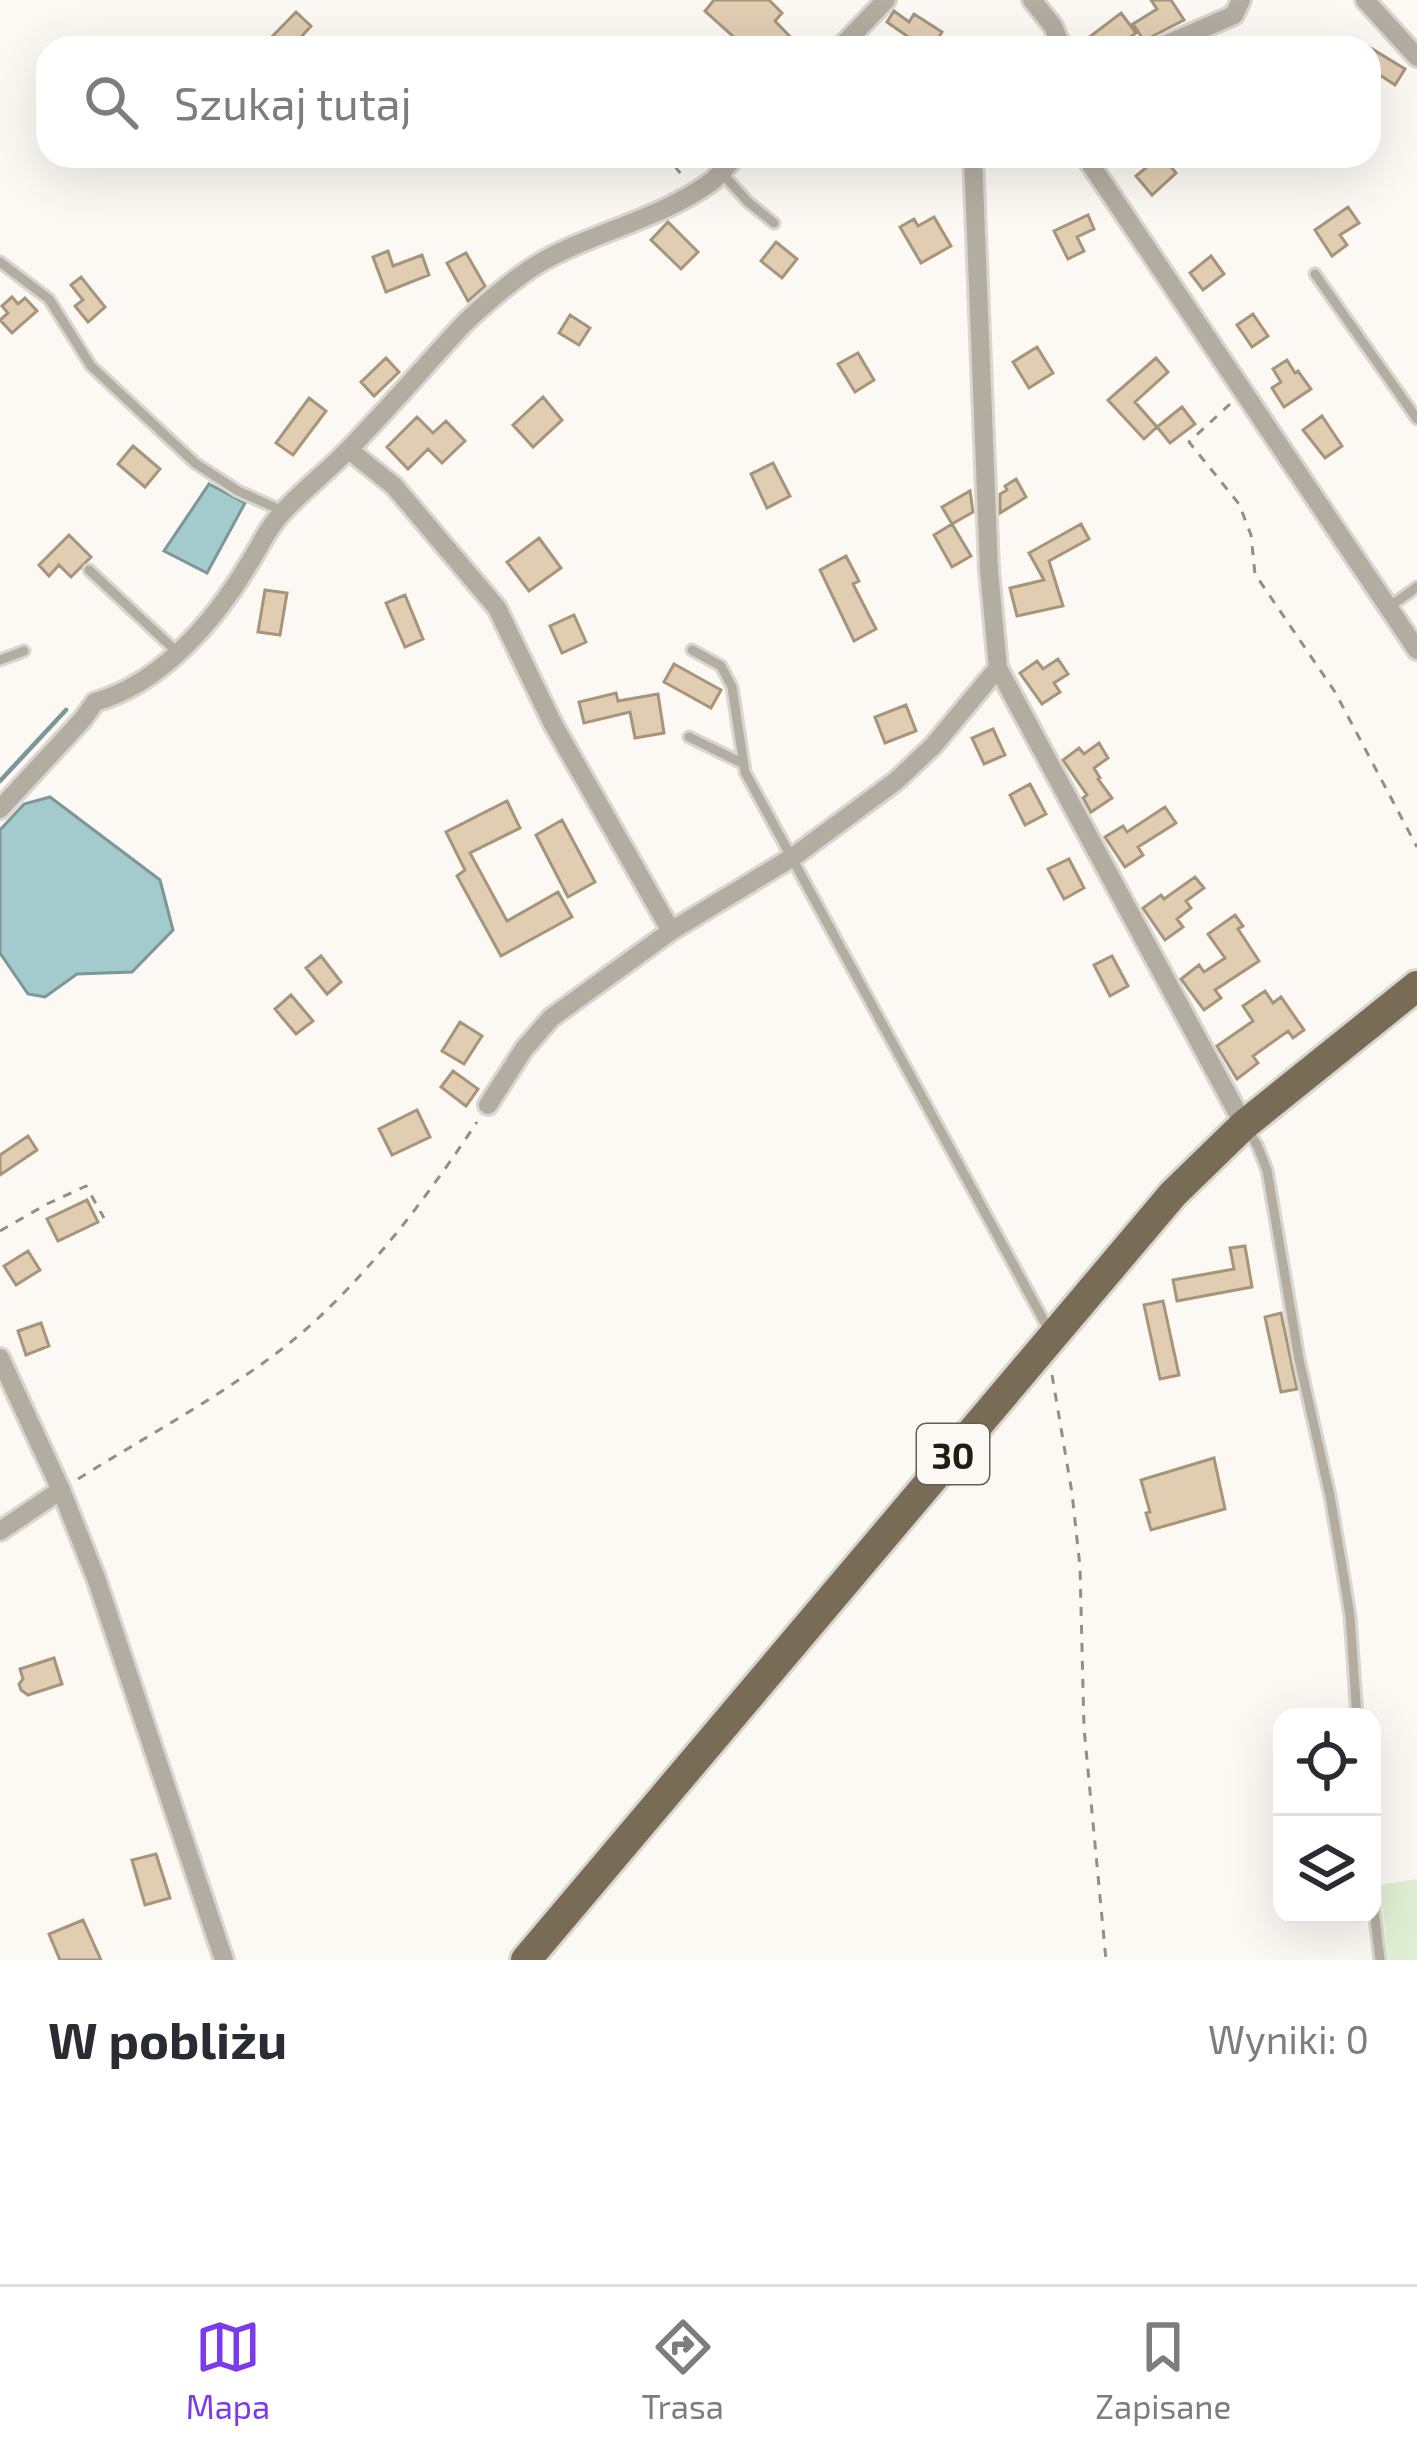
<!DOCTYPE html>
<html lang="pl">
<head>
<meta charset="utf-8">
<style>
	body { margin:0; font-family:"Exo 2",sans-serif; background:#f2f2f3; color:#2b2b33 }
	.controls { position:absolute; right:36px; bottom:36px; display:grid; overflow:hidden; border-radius:24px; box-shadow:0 12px 48px #0002 }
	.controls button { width:108px; height:108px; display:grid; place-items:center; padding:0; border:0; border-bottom:3px solid #e1e1e2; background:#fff; color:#2b2b33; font:60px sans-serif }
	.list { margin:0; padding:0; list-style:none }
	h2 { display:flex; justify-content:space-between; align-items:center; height:156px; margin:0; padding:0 48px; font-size:51px }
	h2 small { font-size:39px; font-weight:400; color:#7c7c81 }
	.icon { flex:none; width:66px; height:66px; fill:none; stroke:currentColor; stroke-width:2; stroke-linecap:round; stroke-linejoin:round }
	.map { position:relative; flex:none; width:1417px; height:1960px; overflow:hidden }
	.search { position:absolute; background:#fff; box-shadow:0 12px 48px #0002; left:36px; right:36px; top:36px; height:132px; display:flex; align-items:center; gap:30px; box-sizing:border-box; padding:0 42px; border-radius:36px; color:#7c7c81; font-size:45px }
	.sheet { height:324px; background:#fff }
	nav { display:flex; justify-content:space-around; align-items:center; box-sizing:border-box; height:168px; border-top:3px solid #e1e1e2; background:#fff; font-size:33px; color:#7c7c81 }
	nav a { display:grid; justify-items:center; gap:6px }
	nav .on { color:#7c3aed }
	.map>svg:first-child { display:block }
	.green { fill:#e0efd4 }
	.water { fill:#a3cbce; stroke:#7d9696; stroke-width:3 }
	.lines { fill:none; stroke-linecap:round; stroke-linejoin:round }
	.stream { stroke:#7d9696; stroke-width:4.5 }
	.building { fill:#e0cdb2; stroke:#a6947b; stroke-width:3 }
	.service-casing { stroke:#d9d5cf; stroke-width:15 }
	.minor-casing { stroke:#d9d5cf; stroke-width:24 }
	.primary-casing { stroke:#d9d5cf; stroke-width:36 }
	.path { stroke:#948e87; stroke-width:3; stroke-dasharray:9 9; stroke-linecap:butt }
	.service { stroke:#b3aca0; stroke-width:9 }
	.minor { stroke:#b3aca0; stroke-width:18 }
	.primary { stroke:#786c57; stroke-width:30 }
	.labels { text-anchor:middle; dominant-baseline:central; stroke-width:10; stroke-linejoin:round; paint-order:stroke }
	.shield { fill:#fcf8f3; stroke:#645e56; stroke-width:3 }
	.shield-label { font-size:36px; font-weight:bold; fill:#231c13 }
</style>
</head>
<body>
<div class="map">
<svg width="1417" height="1960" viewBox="0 0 1417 1960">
	<rect width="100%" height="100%" fill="#fcf8f3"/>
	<path class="green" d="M1417 1879V1960H1388L1380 1885Z"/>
	<path class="water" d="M209 484 245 503 207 573 164 551Z
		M50 797 160 880 173 930 132 972 77 974 45 997 28 994 0 953V830L24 804Z"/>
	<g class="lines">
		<path class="stream" d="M0 781 66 710"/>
	</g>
	<path class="building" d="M714 0H769L782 13 775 21 801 48H746L705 11Z
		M1151 0H1171L1184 20 1153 36 1145 42 1133 24 1157 9Z
		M894 11 909 22 914 14 942 32 932 48H924L887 22Z
		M296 12 311 26 291 48H261Z
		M1121 13 1136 33 1116 48H1075Z
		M1369 47 1405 69 1395 85 1369 68Z
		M1160 156H1163L1176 173 1152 195 1136 176Z
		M1348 207 1359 223 1340 235 1347 245 1332 256 1315 230Z
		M1088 215 1094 229 1077 237 1084 251 1068 259 1054 231Z
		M934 217 951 246 921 263 900 227 914 219 918 226Z
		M668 222 698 252 681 269 651 240Z
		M776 242 797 259 782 278 761 261Z
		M388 251 393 266 422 255 429 275 386 292 373 257Z
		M466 253 485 286 468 301 447 263Z
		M1211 256 1224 274 1203 290 1190 273Z
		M81 277 105 307 88 322 75 306 83 300 71 285Z
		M12 297 18 304 25 298 37 311 12 333 0 320 8 313 2 306Z
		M1253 314 1268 336 1252 347 1237 325Z
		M570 315 590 328 579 345 559 333Z
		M1037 347 1053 373 1029 388 1013 362Z
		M858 353 874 380 855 392 838 364Z
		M386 358 399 372 374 396 361 382Z
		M1156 358 1168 372 1135 402 1157 427 1144 439 1108 400Z
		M1287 360 1295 373 1298 371 1311 389 1284 407 1272 388 1281 382 1273 369Z
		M543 397 562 420 533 447 513 425Z
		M309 398 326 411 293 455 276 443Z
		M1182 407 1195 424 1170 443 1157 427Z
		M1322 416 1342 446 1325 458 1303 430Z
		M417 417 433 433 446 421 465 441 442 463 428 449 408 469 387 447Z
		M133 446 160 469 145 487 118 464Z
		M773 463 790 496 767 508 751 474Z
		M1016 479 1026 497 1000 513V494L1007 490 1005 486Z
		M970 491 973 512 952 524 942 507Z
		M952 524 971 556 952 567 934 535Z
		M1081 524 1089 539 1049 561 1063 606 1017 616 1010 588 1044 580 1029 553Z
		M69 535 91 557 71 577 59 565 49 576 39 565Z
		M539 538 561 568 529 591 507 562Z
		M846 556 859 581 853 584 876 629 854 641 820 570Z
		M265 590 287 593 280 635 258 632Z
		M405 595 423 639 405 647 386 603Z
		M574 615 586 642 562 653 550 626Z
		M1058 659 1068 674 1054 683 1060 692 1042 704 1020 673 1037 661 1043 669Z
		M674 664 721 690 711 708 664 682Z
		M616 693 618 701 658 694 664 733 635 738 630 712 584 723 579 702Z
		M906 705 916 731 885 743 875 717Z
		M993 729 1005 755 984 764 972 738Z
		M1099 743 1108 758 1094 768 1100 778 1098 779 1112 798 1091 812 1083 798 1087 795 1063 760 1079 748 1084 754Z
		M1030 784 1046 814 1025 825 1010 795Z
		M507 801 520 828 470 853 507 921 558 892 572 917 501 956 457 876 465 870 446 832Z
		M1165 807 1176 823 1138 847 1143 855 1125 867 1105 837 1123 826 1127 832Z
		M562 820 595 882 568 897 536 835Z
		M1069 859 1084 888 1064 899 1048 869Z
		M1195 877 1204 888 1186 901 1191 908 1177 919 1183 927 1165 940 1143 908 1161 895 1164 899Z
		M1235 915 1243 926 1238 929 1259 961 1215 990 1221 998 1204 1010 1181 979 1199 965 1204 972 1225 958 1208 934Z
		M321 956 341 982 327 994 306 968Z
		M1112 956 1128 986 1110 996 1094 965Z
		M1265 991 1273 1003 1281 997 1304 1030 1293 1038 1288 1031 1253 1056 1258 1063 1237 1079 1217 1046 1253 1021 1243 1006Z
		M291 995 313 1021 296 1034 275 1009Z
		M460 1022 482 1036 464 1064 442 1051Z
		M453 1071 478 1089 466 1106 441 1087Z
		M417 1110 430 1137 392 1155 379 1129Z
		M28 1136 37 1150 0 1175V1155Z
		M87 1200 98 1222 58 1241 47 1219Z
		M1245 1246 1252 1287 1177 1301 1173 1280 1234 1269 1230 1248Z
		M28 1251 40 1270 16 1285 4 1266Z
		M1163 1301 1179 1375 1160 1379 1144 1305Z
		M1281 1313 1297 1389 1281 1392 1265 1317Z
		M41 1323 49 1346 26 1355 18 1331Z
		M1214 1458 1225 1509 1151 1530 1146 1513 1150 1512 1141 1480Z
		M54 1658 62 1684 28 1695 21 1690 19 1684 23 1679 20 1669Z
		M156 1854 170 1898 145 1905 132 1860Z
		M83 1920 101 1960H60L49 1934Z"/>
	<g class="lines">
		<g class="service-casing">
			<path id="service" d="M721 172 748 202 774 223
				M0 262 49 299 91 366 195 463 238 491 283 511
				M1315 274 1417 419
				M89 570 177 652
				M1389 607 1417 587
				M692 650 721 666 732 687 745 772 1050 1332
				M0 660 24 651
				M689 737 744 764
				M1247 1129 1257 1145 1267 1170 1299 1359 1330 1496 1342 1566 1350 1616 1357 1717
				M1372 1893 1380 1960"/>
		</g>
		<g class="minor-casing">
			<path id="minor" d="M1032 0 1053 26 1062 48
				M1365 0 1417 57
				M840 48 886 0
				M1158 48 1234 15 1241 0
				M973 156 989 570 998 668 1244 1125
				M1085 156 1417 650
				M349 450 394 486 497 608 553 724 671 931
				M0 809 83 719 95 702C160 684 214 622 248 565 260 547 267 528 283 512 303 490 328 471 349 449 387 410 423 368 460 328 478 309 516 277 538 264 590 233 661 219 711 182 720 175 728 164 736 156
				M488 1105 524 1049 551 1018 671 931 793 857 896 781 933 746 998 668
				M0 1358 61 1490 96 1578 224 1960
				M0 1531 61 1490"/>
		</g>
		<g class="primary-casing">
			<path id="primary" d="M526 1960 1173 1194 1244 1125 1417 986"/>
		</g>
		<path class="path" d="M660 156 672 163 686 180
			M1230 404 1189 442 1239 504 1251 535 1255 574 1335 692 1417 847
			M0 1231 47 1204 86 1186 104 1218
			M1052 1375 1072 1493 1080 1567 1084 1728 1106 1960
			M78 1479C148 1435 222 1396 287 1345 360 1287 426 1199 477 1122"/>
		<use href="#service" class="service"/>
		<use href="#minor" class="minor"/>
		<use href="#primary" class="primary"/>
	</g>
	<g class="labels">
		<rect class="shield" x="917" y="1424" width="72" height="60" rx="9"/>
		<g class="shield-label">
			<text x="953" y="1454">30</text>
		</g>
	</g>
</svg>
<div class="controls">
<button><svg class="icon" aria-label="locate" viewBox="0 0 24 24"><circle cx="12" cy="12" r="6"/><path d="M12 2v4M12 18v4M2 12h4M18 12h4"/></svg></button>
<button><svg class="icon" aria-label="layers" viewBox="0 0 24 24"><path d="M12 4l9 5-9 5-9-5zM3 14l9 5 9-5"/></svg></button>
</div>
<div class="search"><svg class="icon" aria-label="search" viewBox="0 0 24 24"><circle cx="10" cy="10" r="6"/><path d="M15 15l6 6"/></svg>Szukaj tutaj</div>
</div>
<section class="sheet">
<h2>W pobliżu<small>Wyniki: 0</small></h2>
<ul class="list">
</ul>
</section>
<nav>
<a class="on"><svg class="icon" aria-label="map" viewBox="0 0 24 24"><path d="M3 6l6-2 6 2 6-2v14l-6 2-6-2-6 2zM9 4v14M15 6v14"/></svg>Mapa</a>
<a><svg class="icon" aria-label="directions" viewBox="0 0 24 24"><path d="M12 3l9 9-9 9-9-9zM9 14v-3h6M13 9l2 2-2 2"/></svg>Trasa</a>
<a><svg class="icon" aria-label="saved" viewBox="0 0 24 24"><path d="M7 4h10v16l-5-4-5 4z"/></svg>Zapisane</a>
</nav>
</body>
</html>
